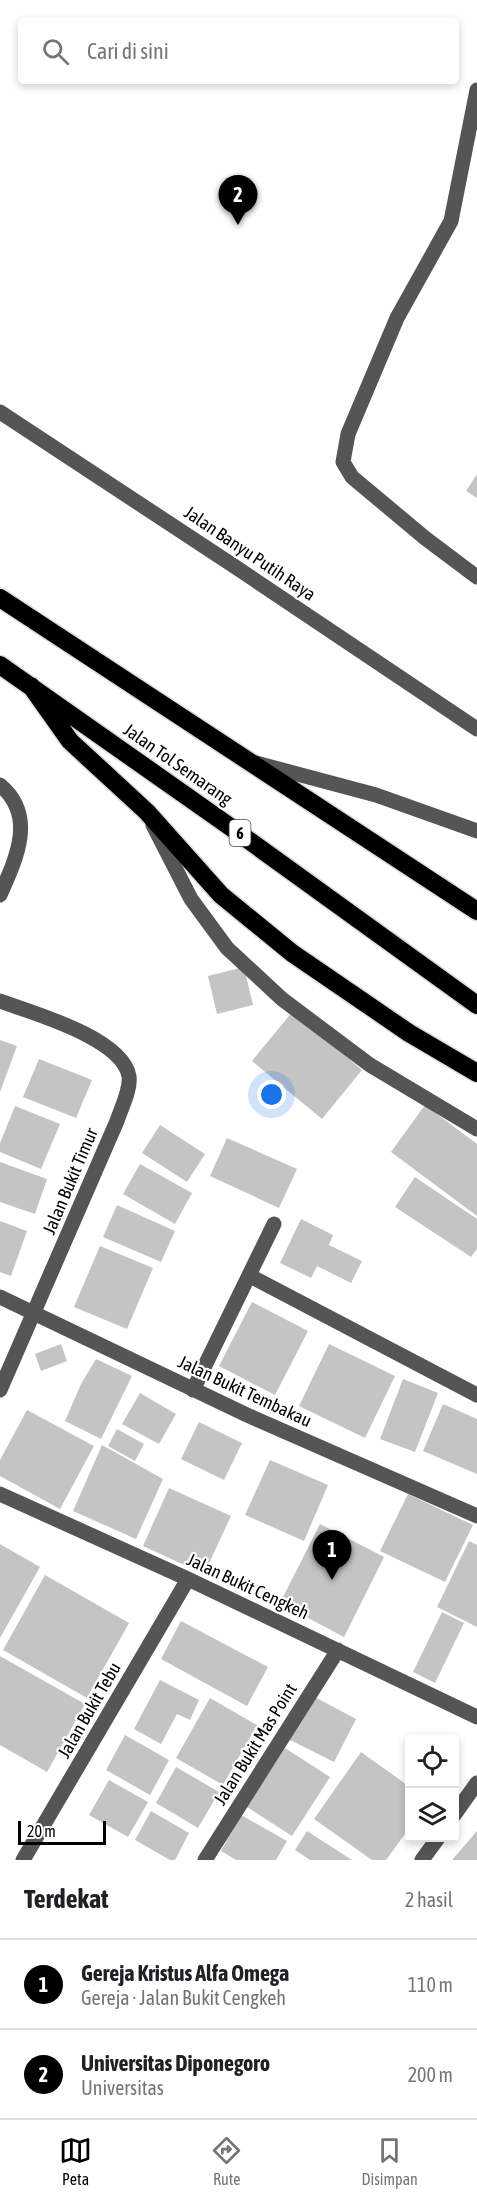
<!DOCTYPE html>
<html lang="id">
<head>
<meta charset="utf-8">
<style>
	body { margin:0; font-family:"Asap Condensed",sans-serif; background:#f2f2f2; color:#202124 }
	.controls { position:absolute; right:18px; bottom:18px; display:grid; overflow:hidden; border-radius:6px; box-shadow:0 3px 9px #0003 }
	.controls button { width:54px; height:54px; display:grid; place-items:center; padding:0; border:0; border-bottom:2px solid #e0e0e0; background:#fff; color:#202124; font:30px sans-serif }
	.scale { position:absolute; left:18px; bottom:15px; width:88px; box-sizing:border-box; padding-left:6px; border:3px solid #000; border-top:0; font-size:16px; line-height:21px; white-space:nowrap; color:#000; -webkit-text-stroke:4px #fff; paint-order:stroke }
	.you { position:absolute; left:272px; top:1095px; width:21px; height:21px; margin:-15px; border:4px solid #fff; border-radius:50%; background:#1a73e8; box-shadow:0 0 0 9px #1a73e833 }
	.badge { display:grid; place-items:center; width:39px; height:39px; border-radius:50%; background:#000; color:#fff; font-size:20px; font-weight:700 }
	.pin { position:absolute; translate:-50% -50px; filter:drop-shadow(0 2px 3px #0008) }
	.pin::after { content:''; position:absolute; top:32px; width:21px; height:18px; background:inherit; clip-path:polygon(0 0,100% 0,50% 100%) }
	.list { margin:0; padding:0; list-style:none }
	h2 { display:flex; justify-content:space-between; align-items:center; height:78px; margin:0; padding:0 24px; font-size:26px }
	h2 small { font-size:20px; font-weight:400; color:#757577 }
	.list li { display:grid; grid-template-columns:39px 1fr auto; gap:18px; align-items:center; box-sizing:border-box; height:90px; padding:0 24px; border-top:2px solid #e0e0e0 }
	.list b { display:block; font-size:22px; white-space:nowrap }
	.list p { margin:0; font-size:20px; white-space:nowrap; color:#757577 }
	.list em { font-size:20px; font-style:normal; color:#757577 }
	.icon { flex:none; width:33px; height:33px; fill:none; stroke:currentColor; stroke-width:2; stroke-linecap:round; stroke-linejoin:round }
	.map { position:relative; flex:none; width:477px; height:1860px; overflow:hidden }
	.search { position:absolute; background:#fff; box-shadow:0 3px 9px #0003; left:18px; right:18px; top:18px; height:66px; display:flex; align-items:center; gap:15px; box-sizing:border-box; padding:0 21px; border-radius:6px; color:#757577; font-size:22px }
	.sheet { height:258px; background:#fff }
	nav { display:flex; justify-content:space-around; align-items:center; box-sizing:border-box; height:84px; border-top:2px solid #e0e0e0; background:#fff; font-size:16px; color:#757577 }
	nav a { display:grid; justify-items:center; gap:3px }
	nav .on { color:#000 }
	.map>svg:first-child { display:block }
	.building { fill:#c4c4c4 }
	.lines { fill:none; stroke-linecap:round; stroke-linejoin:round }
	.highway-casing { stroke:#dbdbdb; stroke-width:21 }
	.minor { stroke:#555; stroke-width:15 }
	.highway { stroke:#000; stroke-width:18 }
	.labels { text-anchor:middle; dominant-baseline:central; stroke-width:4.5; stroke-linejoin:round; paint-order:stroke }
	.shield { fill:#fff; stroke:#4c4c4c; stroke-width:1.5 }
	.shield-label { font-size:16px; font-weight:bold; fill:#000 }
	.street-label { font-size:18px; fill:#000; stroke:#fff }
</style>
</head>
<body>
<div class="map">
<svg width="477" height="1860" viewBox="0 0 477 1860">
	<rect width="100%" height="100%" fill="#fff"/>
	<path class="building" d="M477 474V498L466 491Z
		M244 967 253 1005 217 1014 208 976Z
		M293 1011 362 1070 322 1119 252 1061Z
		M0 1040 17 1046 0 1092Z
		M39 1059 92 1080 76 1118 23 1097Z
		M425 1105 477 1144V1216L391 1152Z
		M15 1106 60 1124 41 1169 0 1152V1143Z
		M160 1125 205 1154 187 1182 142 1153Z
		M227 1138 297 1169 279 1208 210 1176Z
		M0 1162 47 1179 35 1214 0 1202Z
		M140 1164 192 1193 175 1224 123 1194Z
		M415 1177 477 1219V1249L471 1257 395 1207Z
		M117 1205 175 1231 161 1262 103 1237Z
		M301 1219 333 1235 329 1245 362 1261 351 1283 317 1266 311 1278 280 1263Z
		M0 1221 27 1231 11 1276 0 1272Z
		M100 1246 153 1268 127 1329 74 1307Z
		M252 1302 308 1331 275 1395 219 1366Z
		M61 1344 67 1361 41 1371 35 1354Z
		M329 1344 395 1376 365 1438 299 1406Z
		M96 1359 132 1376 101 1439 65 1421 81 1384Z
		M403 1379 438 1393 415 1452 380 1439Z
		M140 1393 176 1414 159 1444 122 1424Z
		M443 1404 477 1419V1474L423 1451Z
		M27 1410 94 1446 60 1509 0 1476V1460Z
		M199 1422 242 1443 224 1480 181 1459Z
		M117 1429 144 1444 135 1461 108 1446Z
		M102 1445 163 1479 136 1539 73 1511Z
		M270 1460 328 1485 304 1541 245 1515Z
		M169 1488 231 1516 204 1574 143 1546Z
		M408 1494 473 1525 445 1582 380 1551Z
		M320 1524 384 1557 344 1637 280 1603Z
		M469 1541 477 1545V1627L437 1607Z
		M0 1544 40 1567 0 1638Z
		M45 1575 129 1623 87 1698 3 1650Z
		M442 1612 464 1623 435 1683 413 1672Z
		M181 1621 268 1667 247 1706 161 1659Z
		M0 1656 85 1704 47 1772 0 1745Z
		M160 1680 199 1700 190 1720 177 1714 161 1744 134 1729Z
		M311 1695 356 1719 334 1762 288 1739Z
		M210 1698 257 1725 223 1785 176 1758Z
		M125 1735 169 1760 150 1795 106 1770Z
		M285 1748 330 1777 292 1836 247 1807Z
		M361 1752 410 1787V1827L386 1860H372L314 1819Z
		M176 1767 219 1792 198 1828 156 1803Z
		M109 1780 148 1802 128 1837 89 1815Z
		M151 1811 189 1833 175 1860H170L135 1840Z
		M241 1815 287 1841 276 1860H236L221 1851Z
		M307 1831 352 1860H310L295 1850Z
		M477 1831V1860H452Z"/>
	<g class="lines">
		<g class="highway-casing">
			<path id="highway" d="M0 598 477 911
				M0 665 229 826 477 1005
				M31 686 70 741 147 812 221 895 292 953 409 1033 477 1073"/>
		</g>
		<path class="minor" d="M477 90 451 221 397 318 348 434 343 462 352 477 425 538 477 577
			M0 412 234 566 477 729
			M256 763 376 795 477 831
			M0 785C37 816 16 859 0 895
			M153 825 191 899 227 948 282 999 370 1065 477 1129
			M0 1001C33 1013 122 1038 129 1076 131 1090 121 1108 117 1121L0 1390
			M250 1276 477 1395
			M0 1297 247 1415 477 1516
			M193 1390 274 1224
			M0 1494 188 1579 477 1717
			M454 1815 477 1783
			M23 1860 188 1579
			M205 1860 338 1650
			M422 1860 438 1838"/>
		<use href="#highway" class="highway"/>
	</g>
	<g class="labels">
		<rect class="shield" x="229.5" y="820" width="21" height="26" rx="4.5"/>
		<g class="shield-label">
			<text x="240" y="833">6</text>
		</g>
		<g class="street-label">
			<text transform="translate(250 553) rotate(34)">Jalan Banyu Putih Raya</text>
			<text transform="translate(178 764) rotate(35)">Jalan Tol Semarang</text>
			<text transform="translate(70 1181) rotate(-67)">Jalan Bukit Timur</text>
			<text transform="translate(245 1391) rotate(25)">Jalan Bukit Tembakau</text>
			<text transform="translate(248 1586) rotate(25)">Jalan Bukit Cengkeh</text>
			<text transform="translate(89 1710) rotate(-60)">Jalan Bukit Tebu</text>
			<text transform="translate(255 1744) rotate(-58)">Jalan Bukit Mas Point</text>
		</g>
	</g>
</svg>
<div class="controls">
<button><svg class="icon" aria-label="locate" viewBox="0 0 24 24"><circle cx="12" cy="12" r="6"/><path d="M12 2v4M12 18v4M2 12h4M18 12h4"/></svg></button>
<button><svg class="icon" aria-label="layers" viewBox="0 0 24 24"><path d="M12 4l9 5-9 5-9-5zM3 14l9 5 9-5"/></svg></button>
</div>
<div class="scale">20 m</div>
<div class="you"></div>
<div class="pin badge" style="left:332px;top:1580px">1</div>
<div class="pin badge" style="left:238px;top:225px">2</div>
<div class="search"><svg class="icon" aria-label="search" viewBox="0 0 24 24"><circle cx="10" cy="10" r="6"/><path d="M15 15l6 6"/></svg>Cari di sini</div>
</div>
<section class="sheet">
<h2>Terdekat<small>2 hasil</small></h2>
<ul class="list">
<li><span class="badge">1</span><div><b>Gereja Kristus Alfa Omega</b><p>Gereja · Jalan Bukit Cengkeh</p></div><em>110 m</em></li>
<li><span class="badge">2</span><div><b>Universitas Diponegoro</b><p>Universitas</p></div><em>200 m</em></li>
</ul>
</section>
<nav>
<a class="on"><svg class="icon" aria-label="map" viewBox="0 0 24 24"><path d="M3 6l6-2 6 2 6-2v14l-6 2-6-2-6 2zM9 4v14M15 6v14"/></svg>Peta</a>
<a><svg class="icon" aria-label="directions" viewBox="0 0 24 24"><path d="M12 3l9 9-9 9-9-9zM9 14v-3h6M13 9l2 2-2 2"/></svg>Rute</a>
<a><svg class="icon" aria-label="saved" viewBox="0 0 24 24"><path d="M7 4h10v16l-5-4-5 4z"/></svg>Disimpan</a>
</nav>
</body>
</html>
